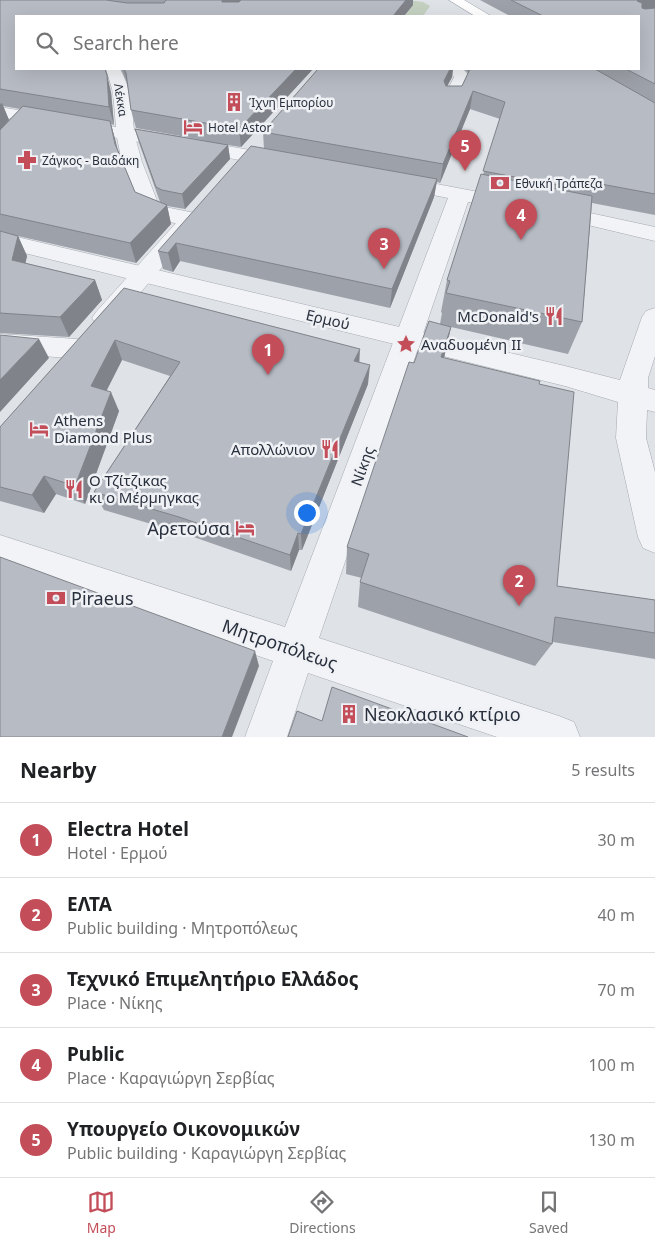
<!DOCTYPE html>
<html lang="en">
<head>
<meta charset="utf-8">
<style>
	body { margin:0; font-family:"Noto Sans",sans-serif; background:#f6f6f6; color:#202124 }
	.you { position:absolute; left:306px; top:512px; width:18px; height:18px; margin:-12px; border:4px solid #fff; border-radius:50%; background:#1a73e8; box-shadow:0 0 0 8px #1a73e833 }
	.badge { display:grid; place-items:center; width:32px; height:32px; border-radius:50%; background:#c34e59; color:#fff; font-size:16px; font-weight:700 }
	.pin { position:absolute; translate:-50% -41px; filter:drop-shadow(0 1px 2px #0008) }
	.pin::after { content:''; position:absolute; top:26px; width:18px; height:15px; background:inherit; clip-path:polygon(0 0,100% 0,50% 100%) }
	.list { margin:0; padding:0; list-style:none }
	h2 { display:flex; justify-content:space-between; align-items:center; height:65px; margin:0; padding:0 20px; font-size:21px }
	h2 small { font-size:16px; font-weight:400; color:#757577 }
	.list li { display:grid; grid-template-columns:32px 1fr auto; gap:15px; align-items:center; box-sizing:border-box; height:75px; padding:0 20px; border-top:1px solid #e0e0e0 }
	.list b { display:block; font-size:19px; white-space:nowrap }
	.list p { margin:0; font-size:16px; white-space:nowrap; color:#757577 }
	.list em { font-size:16px; font-style:normal; color:#757577 }
	.icon { flex:none; width:28px; height:28px; fill:none; stroke:currentColor; stroke-width:2; stroke-linecap:round; stroke-linejoin:round }
	.map { position:relative; flex:none; width:655px; height:737px; overflow:hidden }
	.search { position:absolute; background:#fff; box-shadow:0 5px 20px #0002; left:15px; right:15px; top:15px; height:55px; display:flex; align-items:center; gap:12px; box-sizing:border-box; padding:0 18px; border-radius:0px; color:#757577; font-size:19px }
	.sheet { height:440px; background:#fff }
	nav { display:flex; justify-content:space-around; align-items:center; box-sizing:border-box; height:70px; border-top:1px solid #e0e0e0; background:#fff; font-size:14px; color:#757577 }
	nav a { display:grid; justify-items:center; gap:2px }
	nav .on { color:#c34e59 }
	.map>svg:first-child { display:block }
	.green { fill:#c4d1c1 }
	.lines { fill:none; stroke-linecap:round; stroke-linejoin:round }
	.pedestrian-casing { stroke:#a5a9b1; stroke-width:1 }
	.minor-casing { stroke:#a5a9b1; stroke-width:1 }
	.primary-casing { stroke:#a0a6b2; stroke-width:1 }
	.pedestrian { fill:#f2f3f6; fill-rule:evenodd }
	.minor { fill:#f2f3f6; fill-rule:evenodd }
	.primary { fill:#fff; fill-rule:evenodd }
	.wall { fill:#9da1a9; fill-rule:evenodd }
	.shaded-wall { fill:#808389 }
	.building { fill:#b7bbc4; stroke:#808389 }
	.labels { text-anchor:middle; dominant-baseline:central; stroke-width:5; stroke-linejoin:round; paint-order:stroke }
	.far-street-label { font-size:12px; fill:#29303d; stroke:#eff1f5 }
	.far-poi-label { font-size:12px; fill:#29303d; stroke:#eff1f5; text-anchor:start }
	.poi-label { font-size:15px; fill:#29303d; stroke:#eff1f5; text-anchor:start }
	.street-label { font-size:15px; fill:#29303d; stroke:#eff1f5 }
	.near-poi-label { font-size:18px; fill:#29303d; stroke:#eff1f5; text-anchor:start }
	.near-street-label { font-size:18px; fill:#29303d; stroke:#eff1f5 }
</style>
</head>
<body>
<div class="map">
<svg width="655" height="737" viewBox="0 0 655 737">
	<rect width="100%" height="100%" fill="#dfe2e7"/>
	<path class="green" d="M407 0 423 2 430 6 423 16H394H404L413 4Z"/>
	<g class="lines">
		<g class="pedestrian-casing">
			<path id="pedestrian" d="M448 69H463L470 77 457 103H445L443 99 454 77Z
				M125 128 131 129 134 133 142 162 158 203 165 207 200 214 203 219 200 224C183 228 157 219 142 211L122 162 116 133 119 129Z
				M0 233 565 366 620 380 642 317 646 311 655 308V356L648 378V388L655 390V412L647 410 646 438 655 472V553L643 548 638 537 616 438 618 402 565 386 0 247Z
				M0 334 77 339 86 342 90 349 86 356 77 359 0 352Z"/>
		</g>
		<g class="minor-casing">
			<path id="minor" d="M106 69H120C131 88 132 108 134 130L279 155 286 157 289 161 286 165 279 167 0 117V107L116 127 113 92Z
				M400 177 510 198 517 200 520 204 517 208 510 210 468 202 319 638 559 716 574 722 580 737H497L308 673 287 737H245L273 661 0 567V535L285 627 448 198 393 187 390 183 393 179Z
				M553 205 655 227V241L546 215 542 211 546 207Z
				M184 221 192 223 195 228 114 324 105 327 96 324 92 318 96 312 176 223Z"/>
		</g>
		<g class="primary-casing">
			<path id="primary" d="M449 0H464L491 16H475Z"/>
		</g>
		<use href="#pedestrian" class="pedestrian"/>
		<use href="#minor" class="minor"/>
		<use href="#primary" class="primary"/>
	</g>
	<path class="wall" d="M0 0H413V5L404 16H16L111 92 114 125 111 124 118 150 135 192 160 202 139 143 135 129 208 141 136 128 131 110 128 85 121 69H313L241 147 228 145 230 159 185 209 167 206 171 224 136 263 18 236 27 256 25 263 95 280 102 300 69 337 0 333ZM3 106 20 109 9 120Z
		M480 0H655V215L592 203 582 322 568 354 451 327 444 358 539 384 557 586 655 600V659L553 642 552 644 535 666 358 607 360 582 362 578 346 574 347 547 414 363 440 324 442 313 441 312 447 280 483 175 500 119 470 109 440 183 437 182 434 197 390 308 180 261 173 272 163 269 158 251 264 149 263 132 318 69H453L452 77 447 86H462L468 73 464 69H639V16H510Z
		M124 288 359 362 368 384 302 550H299L291 571 185 534 104 510 94 492 170 376 122 360 107 390 119 411 85 504 56 494 44 513 0 501V427Z"/>
	<path class="shaded-wall" d="M222 0H243L224 15Z
		M406 0H413V5L404 16H393Z
		M638 0H655V11L634 14Z
		M296 69H313L241 147 239 129Z
		M450 69H453L452 77 441 98 444 81Z
		M107 75 111 92 114 125 109 107Z
		M473 91 470 109 440 183 443 164Z
		M2 103 9 120 0 131V104Z
		M110 121 115 139 120 163 115 144Z
		M228 145 230 159 185 209 182 194Z
		M437 179 434 197 390 308 392 289Z
		M167 205 171 224 136 263 130 243Z
		M18 236 27 256 22 280 12 260Z
		M176 243 180 261 173 272 168 253Z
		M95 280 102 300 69 337 60 317Z
		M451 327 444 358 441 357Z
		M39 339 49 358 0 412V380Z
		M115 340 122 360 99 405 91 386Z
		M360 349 359 369 354 361Z
		M370 365 368 384 302 550 301 534Z
		M111 392 119 411 85 504 75 486Z
		M44 476 56 494 44 513 32 495Z
		M298 533 299 550 291 571 290 555Z
		M255 651 259 666 232 737H222Z"/>
	<path class="building" d="M0 0H106L127 3H164L166 0H165H222V2H239L241 0H406L393 16H16V69H105L107 75 109 107 0 89Z
		M511 0H638L637 1 642 3V8L645 9 655 8V84L626 69H639V16H543Z
		M124 69H296L239 129 131 110 126 73Z
		M318 69H450L444 81 446 86H462L470 69H595L655 103V194L590 182 589 191 483 171 505 102 473 91 443 164 263 132Z
		M23 106 110 121 115 144 135 192 167 205 130 243 0 214V130Z
		M135 129 228 145 182 194 162 190 156 187Z
		M251 146 437 179 392 289 176 243 168 253 158 251Z
		M481 174 592 196 582 322 446 293 450 281 447 280Z
		M0 231 18 236 12 260 95 280 60 317 0 313Z
		M124 288 360 349 354 361 370 365 301 534 298 533 290 555 179 517 94 492 180 362 115 340 91 386 111 392 75 486 44 476 32 495 0 487V427Z
		M429 321 451 327 441 357 540 381 539 384 574 392 557 586 655 600V633L555 617 552 644 360 582 369 554 347 547 409 362 414 363Z
		M0 335 39 339 0 380Z
		M0 557 255 651 222 737H0Z
		M332 687 468 737H288L297 711 322 721Z"/>
	<defs>
		<g id="building-bare" transform="scale(1.5)"><path d="M-4-6H4V6H1V3H-1V6H-4ZM-2.5-4.3h1.7v1.8h-1.7ZM.8-4.3h1.7v1.8H.8ZM-2.5-1h1.7V.8h-1.7ZM.8-1h1.7V.8H.8Z" fill="#c34e59" stroke="#eff1f5" stroke-width="2.5" paint-order="stroke"/></g>
		<g id="hotel-bare" transform="scale(1.5)"><path d="M-6-4.5h1.5V1H6V5H4.5V3h-9V5H-6ZM-4 0a1.8 1.8 0 1 1 3.6 0ZM.5 0V-2.5h3Q6-2.5 6 0Z" fill="#c34e59" stroke="#eff1f5" stroke-width="2.5" paint-order="stroke"/></g>
		<g id="pharmacy-bare" transform="scale(1.5)"><path d="M-2-6h4v4h4v4h-4v4h-4v-4h-4v-4h4Z" fill="#c34e59" stroke="#eff1f5" stroke-width="2.5" paint-order="stroke"/></g>
		<g id="bank-bare" transform="scale(1.5)"><path d="M-6-4H6V4H-6ZM0-2.3a2.3 2.3 0 1 0 0 4.6a2.3 2.3 0 1 0 0-4.6Z" fill="#c34e59" stroke="#eff1f5" stroke-width="2.5" paint-order="stroke"/></g>
		<g id="restaurant-bare" transform="scale(1.5)"><path d="M-5-6h1v4h1v-4h1v4h1v-4h1v5L-1.5 .5V6h-2V.5L-5-1ZM5-6V6H3V1.5H1.5Q1.5-4 5-6Z" fill="#c34e59" stroke="#eff1f5" stroke-width="2.5" paint-order="stroke"/></g>
		<g id="sight-bare" transform="scale(1.5)"><path d="M0-6L1.8-2.2L6-1.7L2.9 1.2L3.7 5.4L0 3.3L-3.7 5.4L-2.9 1.2L-6-1.7L-1.8-2.2Z" fill="#c34e59" stroke="#eff1f5" stroke-width="2.5" paint-order="stroke"/></g>
	</defs>
	<g fill-rule="evenodd">
		<use href="#building-bare" x="234" y="102"/>
		<use href="#hotel-bare" x="193" y="127"/>
		<use href="#pharmacy-bare" x="27" y="160"/>
		<use href="#bank-bare" x="500" y="183"/>
		<use href="#restaurant-bare" x="554" y="316"/>
		<use href="#sight-bare" x="406" y="344"/>
		<use href="#hotel-bare" x="39" y="429"/>
		<use href="#restaurant-bare" x="330" y="449"/>
		<use href="#restaurant-bare" x="74" y="489"/>
		<use href="#hotel-bare" x="245" y="528"/>
		<use href="#bank-bare" x="56" y="598"/>
		<use href="#building-bare" x="349" y="714"/>
	</g>
	<g class="labels">
		<g class="far-street-label">
			<text transform="translate(121 100) rotate(81)">Λέκκα</text>
		</g>
		<g class="far-poi-label">
			<text x="249" y="102">Ίχνη Εμπορίου</text>
			<text x="208" y="127">Hotel Astor</text>
			<text x="42" y="160">Ζάγκος - Βαιδάκη</text>
			<text x="515" y="183">Εθνική Τράπεζα</text>
		</g>
		<g class="poi-label">
			<text x="539" y="316" text-anchor="end">McDonald's</text>
			<text x="421" y="344">Αναδυομένη ΙΙ</text>
			<text x="54" y="420">Athens<tspan x="54" dy="17">Diamond Plus</tspan></text>
			<text x="315" y="449" text-anchor="end">Απολλώνιον</text>
			<text x="89" y="480">Ο Τζίτζικας<tspan x="89" dy="17">κι ο Μέρµηγκας</tspan></text>
		</g>
		<g class="street-label">
			<text transform="translate(328 319) rotate(13)">Ερμού</text>
			<text transform="translate(362 466) rotate(-70)">Νίκης</text>
		</g>
		<g class="near-poi-label">
			<text x="230" y="528" text-anchor="end">Αρετούσα</text>
			<text x="71" y="598">Piraeus</text>
			<text x="364" y="714">Νεοκλασικό κτίριο</text>
		</g>
		<g class="near-street-label">
			<text transform="translate(280 644) rotate(19)">Μητροπόλεως</text>
		</g>
	</g>
</svg>
<div class="you"></div>
<div class="pin badge" style="left:268px;top:375px">1</div>
<div class="pin badge" style="left:519px;top:606px">2</div>
<div class="pin badge" style="left:384px;top:269px">3</div>
<div class="pin badge" style="left:521px;top:240px">4</div>
<div class="pin badge" style="left:465px;top:171px">5</div>
<div class="search"><svg class="icon" aria-label="search" viewBox="0 0 24 24"><circle cx="10" cy="10" r="6"/><path d="M15 15l6 6"/></svg>Search here</div>
</div>
<section class="sheet">
<h2>Nearby<small>5 results</small></h2>
<ul class="list">
<li><span class="badge">1</span><div><b>Electra Hotel</b><p>Hotel · Ερμού</p></div><em>30 m</em></li>
<li><span class="badge">2</span><div><b>ΕΛΤΑ</b><p>Public building · Μητροπόλεως</p></div><em>40 m</em></li>
<li><span class="badge">3</span><div><b>Τεχνικό Επιμελητήριο Ελλάδος</b><p>Place · Νίκης</p></div><em>70 m</em></li>
<li><span class="badge">4</span><div><b>Public</b><p>Place · Καραγιώργη Σερβίας</p></div><em>100 m</em></li>
<li><span class="badge">5</span><div><b>Υπουργείο Οικονομικών</b><p>Public building · Καραγιώργη Σερβίας</p></div><em>130 m</em></li>
</ul>
</section>
<nav>
<a class="on"><svg class="icon" aria-label="map" viewBox="0 0 24 24"><path d="M3 6l6-2 6 2 6-2v14l-6 2-6-2-6 2zM9 4v14M15 6v14"/></svg>Map</a>
<a><svg class="icon" aria-label="directions" viewBox="0 0 24 24"><path d="M12 3l9 9-9 9-9-9zM9 14v-3h6M13 9l2 2-2 2"/></svg>Directions</a>
<a><svg class="icon" aria-label="saved" viewBox="0 0 24 24"><path d="M7 4h10v16l-5-4-5 4z"/></svg>Saved</a>
</nav>
</body>
</html>
